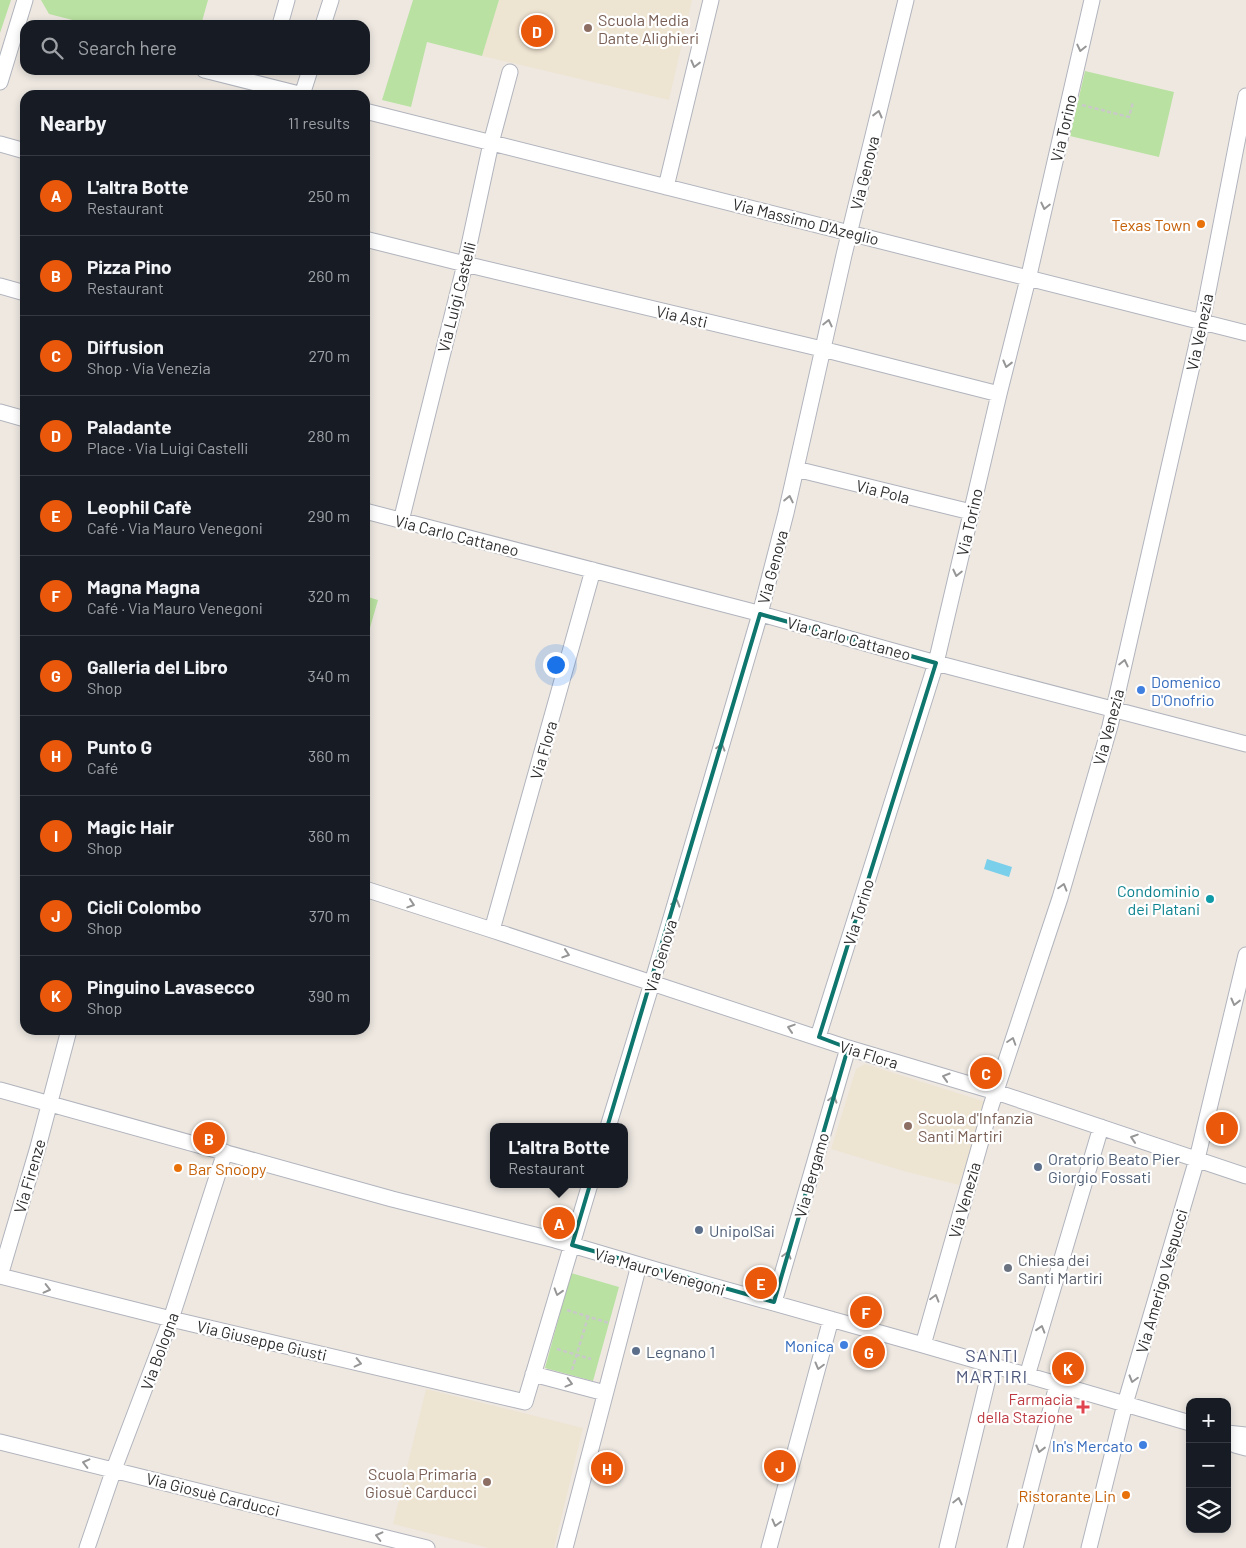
<!DOCTYPE html>
<html lang="en">
<head>
<meta charset="utf-8">
<style>
	body { margin:0; font-family:Barlow,sans-serif; background:#242831; color:#f1f3f6 }
	.controls { position:absolute; right:15px; bottom:15px; display:grid; overflow:hidden; border-radius:10px; box-shadow:0 2px 8px #0003 }
	.controls button { width:45px; height:45px; display:grid; place-items:center; padding:0; border:0; border-bottom:1px solid #363941; background:#171b24; color:#f1f3f6; font:25px sans-serif }
	.you { position:absolute; left:555px; top:664px; width:18px; height:18px; margin:-12px; border:4px solid #fff; border-radius:50%; background:#1a73e8; box-shadow:0 0 0 8px #1a73e833 }
	.badge { display:grid; place-items:center; width:32px; height:32px; border-radius:50%; background:#ea580c; color:#fff; font-size:16px; font-weight:700 }
	.pin { position:absolute; translate:-50% -50%; border:2px solid #fff; box-shadow:0 1px 5px #0006 }
	.popup { position:absolute; left:490px; top:1123px; width:138px; height:65px; box-sizing:border-box; display:grid; place-content:center; border-radius:10px; background:#171b24; filter:drop-shadow(0 1px 4px #0005); font-size:16px; white-space:nowrap; color:#9ea1a6 }
	.popup b { font-size:19px; color:#f1f3f6 }
	.popup::after { content:''; position:absolute; left:50%; top:100%; margin-left:-10px; border:10px solid transparent; border-top-color:#171b24 }
	.list { margin:0; padding:0; list-style:none }
	h2 { display:flex; justify-content:space-between; align-items:center; height:65px; margin:0; padding:0 20px; font-size:21px }
	h2 small { font-size:16px; font-weight:400; color:#9ea1a6 }
	.list li { display:grid; grid-template-columns:32px 1fr auto; gap:15px; align-items:center; box-sizing:border-box; height:80px; padding:0 20px; border-top:1px solid #363941 }
	.list b { display:block; font-size:19px; white-space:nowrap }
	.list p { margin:0; font-size:16px; white-space:nowrap; color:#9ea1a6 }
	.list em { font-size:16px; font-style:normal; color:#9ea1a6 }
	.icon { flex:none; width:28px; height:28px; fill:none; stroke:currentColor; stroke-width:2; stroke-linecap:round; stroke-linejoin:round }
	.map { position:relative; flex:none; width:1246px; height:1548px; overflow:hidden }
	.search { position:absolute; background:#171b24; box-shadow:0 2px 8px #0003; left:20px; top:20px; width:350px; height:55px; display:flex; align-items:center; gap:12px; box-sizing:border-box; padding:0 18px; border-radius:15px; color:#9ea1a6; font-size:19px }
	.panel { position:absolute; background:#171b24; box-shadow:0 2px 8px #0003; left:20px; top:90px; width:350px; height:945px; border-radius:15px }
	.map>svg:first-child { display:block }
	.education { fill:#eee4d2 }
	.green { fill:#b9e1a1 }
	.water { fill:#7acfea }
	.lines { fill:none; stroke-linecap:round; stroke-linejoin:round }
	.minor-casing { stroke:#b1b4bd; stroke-width:17 }
	.path { stroke:#c9c9c9; stroke-width:2.5; stroke-dasharray:4 2.5; stroke-linecap:butt }
	.minor { stroke:#fff; stroke-width:15 }
	.oneway { stroke:#969696 }
	.marked { fill:none; stroke:#0f766e; stroke-width:4; stroke-linejoin:round }
	.education-dot { fill:#8d6e63; stroke:#fff; stroke-width:2 }
	.food-dot { fill:#e8710a; stroke:#fff; stroke-width:2 }
	.shop-dot { fill:#3f7fe0; stroke:#fff; stroke-width:2 }
	.culture-dot { fill:#0f9aa8; stroke:#fff; stroke-width:2 }
	.service-dot { fill:#5c6f8a; stroke:#fff; stroke-width:2 }
	.worship-dot { fill:#6b7280; stroke:#fff; stroke-width:2 }
	.health-dot { fill:#e0444e; stroke:#fff; stroke-width:2 }
	.labels { text-anchor:middle; dominant-baseline:central; stroke-width:4.5; stroke-linejoin:round; paint-order:stroke }
	.education-label { font-size:16px; fill:#785e54; stroke:#fff; text-anchor:start }
	.street-label { font-size:16px; fill:#2e2e2e; stroke:#fff }
	.food-label { font-size:16px; fill:#c56008; stroke:#fff; text-anchor:end }
	.shop-label { font-size:16px; fill:#366cbe; stroke:#fff; text-anchor:end }
	.culture-label { font-size:16px; fill:#0d838f; stroke:#fff; text-anchor:end }
	.service-label { font-size:16px; fill:#4e5e75; stroke:#fff; text-anchor:start }
	.worship-label { font-size:16px; fill:#5b616d; stroke:#fff; text-anchor:start }
	.health-label { font-size:16px; fill:#be3a42; stroke:#fff; text-anchor:end }
	.neighbourhood-label { font-size:18px; letter-spacing:1px; fill:#4f597d; stroke:#fff }
</style>
</head>
<body>
<div class="map">
<svg width="1246" height="1548" viewBox="0 0 1246 1548">
	<rect width="100%" height="100%" fill="#eee8e1"/>
	<path class="education" d="M499 0H692L669 100 482 56Z
		M865 1064 986 1102 959 1185 907 1172 831 1149 856 1069Z
		M426 1389 583 1428 554 1548H489L393 1524Z"/>
	<path class="green" d="M0 0H11L0 33Z
		M41 0H208L201 25H92L49 14Z
		M413 0H499L482 56 427 42 411 107 382 100Z
		M1085 71 1174 92 1159 157 1070 136Z
		M365 596 378 600 365 645Z
		M571 1273 619 1287 593 1381 545 1368Z"/>
	<path class="water" d="M987 859 1012 867 1009 877 984 869Z"/>
	<g class="lines">
		<g class="minor-casing">
			<path id="minor" d="M280 25 287 0
				M323 25 331 0
				M204 70 303 95
				M0 82 25 0
				M302 95 310 70
				M365 111 1246 333
				M0 144 25 151
				M666 187 711 0
				M365 239 465 264 822 349 999 394
				M0 286 25 293
				M0 412 25 419
				M796 469 971 512
				M365 511 754 612 936 663 1246 744
				M401 521 465 264 491 143 510 72
				M365 889 492 930 848 1048 996 1092 1246 1176
				M492 930 593 570
				M818 1037 936 663 999 394 1030 271 1092 0
				M0 1090 392 1199 555 1240 663 1272 923 1345 1190 1423
				M608 1127 652 983 760 614 786 513 844 255 906 0
				M0 1276 171 1319 525 1402 590 1184
				M0 1276 38 1147 69 1030
				M774 1302 848 1048
				M923 1345 991 1106 1060 898 1110 726 1202 322 1246 96
				M533 1374 605 1393
				M1027 1376 1101 1127
				M1227 1433 1246 1435
				M1228 1434 1235 1445 1246 1448
				M0 1442 427 1548
				M87 1548 114 1469 171 1319 225 1152
				M565 1548 639 1265
				M769 1548 831 1319
				M947 1548 991 1366
				M1015 1548 1057 1385
				M1089 1548 1125 1404 1197 1159 1246 955"/>
		</g>
		<path class="path" d="M1082 105 1129 117 1133 102
			M567 1310 609 1323
			M557 1349 591 1359
			M572 1370 588 1317"/>
		<use href="#minor" class="minor"/>
	</g>
	<defs><path id="oneway-chevron" d="M-2-3.5L2.5 0L-2 3.5" fill="none" stroke-width="1.6" stroke-linecap="round" stroke-linejoin="round" transform="scale(1.25)"/></defs>
	<g class="oneway">
		<use href="#oneway-chevron" transform="translate(1081 48) rotate(103)"/>
		<use href="#oneway-chevron" transform="translate(695 64) rotate(104)"/>
		<use href="#oneway-chevron" transform="translate(878 114) rotate(-76)"/>
		<use href="#oneway-chevron" transform="translate(1045 206) rotate(103)"/>
		<use href="#oneway-chevron" transform="translate(828 323) rotate(-77)"/>
		<use href="#oneway-chevron" transform="translate(1007 364) rotate(104)"/>
		<use href="#oneway-chevron" transform="translate(789 499) rotate(-78)"/>
		<use href="#oneway-chevron" transform="translate(957 573) rotate(103)"/>
		<use href="#oneway-chevron" transform="translate(1124 663) rotate(-77)"/>
		<use href="#oneway-chevron" transform="translate(721 747) rotate(-74)"/>
		<use href="#oneway-chevron" transform="translate(1063 887) rotate(-74)"/>
		<use href="#oneway-chevron" transform="translate(676 903) rotate(-74)"/>
		<use href="#oneway-chevron" transform="translate(411 904) rotate(18)"/>
		<use href="#oneway-chevron" transform="translate(566 954) rotate(18)"/>
		<use href="#oneway-chevron" transform="translate(1235 1002) rotate(104)"/>
		<use href="#oneway-chevron" transform="translate(791 1028) rotate(-162)"/>
		<use href="#oneway-chevron" transform="translate(1012 1041) rotate(-72)"/>
		<use href="#oneway-chevron" transform="translate(946 1077) rotate(-163)"/>
		<use href="#oneway-chevron" transform="translate(833 1099) rotate(-74)"/>
		<use href="#oneway-chevron" transform="translate(1134 1138) rotate(-162)"/>
		<use href="#oneway-chevron" transform="translate(787 1255) rotate(-74)"/>
		<use href="#oneway-chevron" transform="translate(47 1289) rotate(14)"/>
		<use href="#oneway-chevron" transform="translate(558 1292) rotate(107)"/>
		<use href="#oneway-chevron" transform="translate(935 1298) rotate(-74)"/>
		<use href="#oneway-chevron" transform="translate(1041 1329) rotate(-73)"/>
		<use href="#oneway-chevron" transform="translate(358 1363) rotate(13)"/>
		<use href="#oneway-chevron" transform="translate(819 1366) rotate(105)"/>
		<use href="#oneway-chevron" transform="translate(1133 1379) rotate(106)"/>
		<use href="#oneway-chevron" transform="translate(569 1383) rotate(15)"/>
		<use href="#oneway-chevron" transform="translate(1040 1449) rotate(104)"/>
		<use href="#oneway-chevron" transform="translate(86 1463) rotate(-166)"/>
		<use href="#oneway-chevron" transform="translate(958 1501) rotate(-77)"/>
		<use href="#oneway-chevron" transform="translate(776 1523) rotate(105)"/>
		<use href="#oneway-chevron" transform="translate(379 1536) rotate(-166)"/>
	</g>
	<path class="marked" d="M760 614 936 663 819 1037 848 1048 774 1302 572 1245Z"/>
	<g class="education-dot">
		<circle cx="588" cy="28" r="5"/>
		<circle cx="908" cy="1126" r="5"/>
		<circle cx="487" cy="1482" r="5"/>
	</g>
	<g class="food-dot">
		<circle cx="1201" cy="224" r="5"/>
		<circle cx="178" cy="1168" r="5"/>
		<circle cx="1126" cy="1495" r="5"/>
	</g>
	<g class="shop-dot">
		<circle cx="1141" cy="690" r="5"/>
		<circle cx="844" cy="1345" r="5"/>
		<circle cx="1143" cy="1445" r="5"/>
	</g>
	<circle class="culture-dot" cx="1210" cy="899" r="5"/>
	<g class="service-dot">
		<circle cx="1038" cy="1167" r="5"/>
		<circle cx="699" cy="1230" r="5"/>
		<circle cx="636" cy="1351" r="5"/>
	</g>
	<circle class="worship-dot" cx="1008" cy="1268" r="5"/>
	<path class="health-dot" d="M1080.5 1399.5h5v5h5v5h-5v5h-5v-5h-5v-5h5z"/>
	<g class="labels">
		<g class="education-label">
			<text x="598" y="19">Scuola Media<tspan x="598" dy="18">Dante Alighieri</tspan></text>
			<text x="918" y="1117">Scuola d'Infanzia<tspan x="918" dy="18">Santi Martiri</tspan></text>
			<text x="477" y="1473" text-anchor="end">Scuola Primaria<tspan x="477" dy="18">Giosuè Carducci</tspan></text>
		</g>
		<g class="street-label">
			<text transform="translate(1063 128) rotate(-77)">Via Torino</text>
			<text transform="translate(864 173) rotate(-76)">Via Genova</text>
			<text transform="translate(806 221) rotate(14)">Via Massimo D'Azeglio</text>
			<text transform="translate(456 297) rotate(-76)">Via Luigi Castelli</text>
			<text transform="translate(682 316) rotate(13)">Via Asti</text>
			<text transform="translate(1199 332) rotate(-78)">Via Venezia</text>
			<text transform="translate(883 491) rotate(14)">Via Pola</text>
			<text transform="translate(969 522) rotate(-77)">Via Torino</text>
			<text transform="translate(457 535) rotate(14)">Via Carlo Cattaneo</text>
			<text transform="translate(772 567) rotate(-75)">Via Genova</text>
			<text transform="translate(849 638) rotate(15)">Via Carlo Cattaneo</text>
			<text transform="translate(1108 727) rotate(-75)">Via Venezia</text>
			<text transform="translate(543 750) rotate(-74)">Via Flora</text>
			<text transform="translate(858 912) rotate(-73)">Via Torino</text>
			<text transform="translate(660 956) rotate(-73)">Via Genova</text>
			<text transform="translate(869 1054) rotate(17)">Via Flora</text>
			<text transform="translate(811 1175) rotate(-74)">Via Bergamo</text>
			<text transform="translate(29 1176) rotate(-74)">Via Firenze</text>
			<text transform="translate(964 1200) rotate(-74)">Via Venezia</text>
			<text transform="translate(660 1271) rotate(16)">Via Mauro Venegoni</text>
			<text transform="translate(1161 1281) rotate(-74)">Via Amerigo Vespucci</text>
			<text transform="translate(262 1340) rotate(13)">Via Giuseppe Giusti</text>
			<text transform="translate(159 1351) rotate(-70)">Via Bologna</text>
			<text transform="translate(213 1494) rotate(14)">Via Giosuè Carducci</text>
		</g>
		<g class="food-label">
			<text x="1191" y="224">Texas Town</text>
			<text x="188" y="1168" text-anchor="start">Bar Snoopy</text>
			<text x="1116" y="1495">Ristorante Lin</text>
		</g>
		<g class="shop-label">
			<text x="1151" y="681" text-anchor="start">Domenico<tspan x="1151" dy="18">D'Onofrio</tspan></text>
			<text x="834" y="1345">Monica</text>
			<text x="1133" y="1445">In's Mercato</text>
		</g>
		<g class="culture-label">
			<text x="1200" y="890">Condominio<tspan x="1200" dy="18">dei Platani</tspan></text>
		</g>
		<g class="service-label">
			<text x="1048" y="1158">Oratorio Beato Pier<tspan x="1048" dy="18">Giorgio Fossati</tspan></text>
			<text x="709" y="1230">UnipolSai</text>
			<text x="646" y="1351">Legnano 1</text>
		</g>
		<g class="worship-label">
			<text x="1018" y="1259">Chiesa dei<tspan x="1018" dy="18">Santi Martiri</tspan></text>
		</g>
		<g class="health-label">
			<text x="1073" y="1398">Farmacia<tspan x="1073" dy="18">della Stazione</tspan></text>
		</g>
		<g class="neighbourhood-label">
			<text x="992" y="1355">SANTI<tspan x="992" dy="21">MARTIRI</tspan></text>
		</g>
	</g>
</svg>
<div class="controls">
<button>+</button>
<button>−</button>
<button><svg class="icon" aria-label="layers" viewBox="0 0 24 24"><path d="M12 4l9 5-9 5-9-5zM3 14l9 5 9-5"/></svg></button>
</div>
<div class="you"></div>
<div class="pin badge" style="left:559px;top:1223px">A</div>
<div class="popup"><b>L'altra Botte</b>Restaurant</div>
<div class="pin badge" style="left:209px;top:1138px">B</div>
<div class="pin badge" style="left:986px;top:1073px">C</div>
<div class="pin badge" style="left:537px;top:31px">D</div>
<div class="pin badge" style="left:761px;top:1283px">E</div>
<div class="pin badge" style="left:866px;top:1312px">F</div>
<div class="pin badge" style="left:869px;top:1352px">G</div>
<div class="pin badge" style="left:607px;top:1468px">H</div>
<div class="pin badge" style="left:1222px;top:1128px">I</div>
<div class="pin badge" style="left:780px;top:1466px">J</div>
<div class="pin badge" style="left:1068px;top:1368px">K</div>
<div class="search"><svg class="icon" aria-label="search" viewBox="0 0 24 24"><circle cx="10" cy="10" r="6"/><path d="M15 15l6 6"/></svg>Search here</div>
<section class="panel">
<h2>Nearby<small>11 results</small></h2>
<ul class="list">
<li><span class="badge">A</span><div><b>L'altra Botte</b><p>Restaurant</p></div><em>250 m</em></li>
<li><span class="badge">B</span><div><b>Pizza Pino</b><p>Restaurant</p></div><em>260 m</em></li>
<li><span class="badge">C</span><div><b>Diffusion</b><p>Shop · Via Venezia</p></div><em>270 m</em></li>
<li><span class="badge">D</span><div><b>Paladante</b><p>Place · Via Luigi Castelli</p></div><em>280 m</em></li>
<li><span class="badge">E</span><div><b>Leophil Cafè</b><p>Café · Via Mauro Venegoni</p></div><em>290 m</em></li>
<li><span class="badge">F</span><div><b>Magna Magna</b><p>Café · Via Mauro Venegoni</p></div><em>320 m</em></li>
<li><span class="badge">G</span><div><b>Galleria del Libro</b><p>Shop</p></div><em>340 m</em></li>
<li><span class="badge">H</span><div><b>Punto G</b><p>Café</p></div><em>360 m</em></li>
<li><span class="badge">I</span><div><b>Magic Hair</b><p>Shop</p></div><em>360 m</em></li>
<li><span class="badge">J</span><div><b>Cicli Colombo</b><p>Shop</p></div><em>370 m</em></li>
<li><span class="badge">K</span><div><b>Pinguino Lavasecco</b><p>Shop</p></div><em>390 m</em></li>
</ul>
</section>
</div>
</body>
</html>
